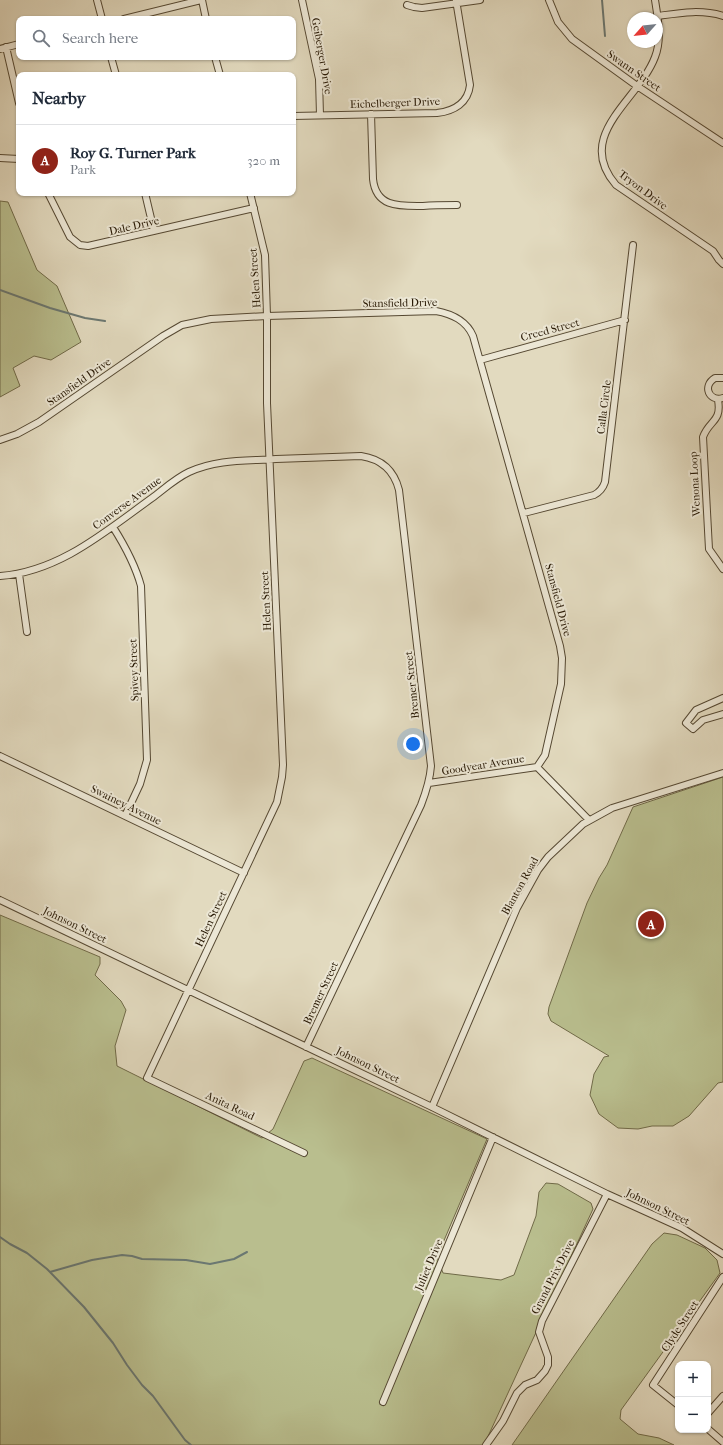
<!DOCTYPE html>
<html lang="en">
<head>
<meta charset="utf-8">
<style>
	body { margin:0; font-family:"IM FELL French Canon",serif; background:#f2f2f3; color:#1f2937 }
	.controls { position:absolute; right:12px; bottom:12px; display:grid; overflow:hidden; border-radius:8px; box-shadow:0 1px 3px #0004 }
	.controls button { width:36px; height:36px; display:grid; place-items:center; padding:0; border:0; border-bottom:1px solid #e0e1e3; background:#fff; color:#1f2937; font:20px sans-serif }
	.compass { position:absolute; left:627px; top:12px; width:36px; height:36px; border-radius:50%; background:#fff; box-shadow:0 1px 3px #0004; rotate:243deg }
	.you { position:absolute; left:413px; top:744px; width:14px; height:14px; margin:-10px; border:3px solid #fff; border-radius:50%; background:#1a73e8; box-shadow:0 0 0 6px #1a73e833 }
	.badge { display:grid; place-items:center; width:26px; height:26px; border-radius:50%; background:#8f2418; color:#fff; font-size:13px; font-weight:700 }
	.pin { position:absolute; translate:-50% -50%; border:2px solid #fff; box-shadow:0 1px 4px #0006 }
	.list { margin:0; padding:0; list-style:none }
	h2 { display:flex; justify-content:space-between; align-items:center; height:52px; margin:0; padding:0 16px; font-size:17px }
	h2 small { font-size:13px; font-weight:400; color:#747a83 }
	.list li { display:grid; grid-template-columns:26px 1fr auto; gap:12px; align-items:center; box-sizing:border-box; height:72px; padding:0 16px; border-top:1px solid #e0e1e3 }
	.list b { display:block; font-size:15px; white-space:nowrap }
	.list p { margin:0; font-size:13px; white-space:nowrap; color:#747a83 }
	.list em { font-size:13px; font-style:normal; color:#747a83 }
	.icon { flex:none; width:22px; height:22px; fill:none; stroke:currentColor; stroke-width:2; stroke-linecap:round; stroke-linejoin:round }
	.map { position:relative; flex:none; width:723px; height:1445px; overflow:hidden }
	.search { position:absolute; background:#fff; box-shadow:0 1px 3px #0004; left:16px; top:16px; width:280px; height:44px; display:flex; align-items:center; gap:10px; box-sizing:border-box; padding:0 14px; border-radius:8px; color:#747a83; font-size:15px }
	.panel { position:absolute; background:#fff; box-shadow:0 1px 3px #0004; left:16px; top:72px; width:280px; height:124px; border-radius:8px }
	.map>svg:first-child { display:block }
	.green { fill:#b9be8e; stroke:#706a48 }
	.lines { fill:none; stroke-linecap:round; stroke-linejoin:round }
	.stream { stroke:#6b7872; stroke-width:2 }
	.minor-casing { stroke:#554832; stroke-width:8 }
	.minor { stroke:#ece7d5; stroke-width:6 }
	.labels { text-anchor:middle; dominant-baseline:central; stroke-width:4; stroke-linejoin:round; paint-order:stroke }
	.street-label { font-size:11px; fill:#261703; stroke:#ece7d5 }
</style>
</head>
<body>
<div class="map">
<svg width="723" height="1445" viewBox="0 0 723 1445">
	<rect width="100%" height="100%" fill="#e2dabf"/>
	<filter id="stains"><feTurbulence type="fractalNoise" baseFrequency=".005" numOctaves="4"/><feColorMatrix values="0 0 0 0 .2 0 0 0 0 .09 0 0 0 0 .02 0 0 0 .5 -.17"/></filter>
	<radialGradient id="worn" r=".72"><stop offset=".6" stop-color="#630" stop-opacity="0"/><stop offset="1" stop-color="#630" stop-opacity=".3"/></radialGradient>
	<path class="green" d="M0 201 8 202 37 270 57 286 81 342 51 360 34 356 13 368 20 386 0 397Z
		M723 777V1082L718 1083 689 1116 673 1126H652L638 1129 618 1128 599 1114 590 1095 594 1074 604 1057 609 1056 551 1021 548 1014 549 1007 587 903 599 878 607 865 633 807Z
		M0 915 100 957V964L95 975 121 1001 126 1010 115 1046 117 1066 262 1138 273 1129 304 1061 312 1058 487 1139 437 1257 443 1273 501 1280 514 1275 536 1216 539 1192 546 1183 558 1184 591 1203 593 1209 484 1445H0Z
		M664 1233 677 1235 705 1248 717 1260 720 1273 621 1410 620 1419 638 1434 659 1438 674 1445H512L652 1244Z"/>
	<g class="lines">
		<path class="stream" d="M602 0 605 36
			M0 290 50 308 85 318 105 321
			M0 1237 10 1244 27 1253 47 1269 84 1307 113 1343 127 1365 142 1385 153 1396 185 1440 191 1445
			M50 1272 92 1260 122 1255 132 1256 142 1259 186 1260 210 1264 234 1259 247 1252"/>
		<g class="minor-casing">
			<path id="minor" d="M97 0 102 19
				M202 0 206 19
				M302 0 319 79 320 115
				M549 0 558 22 572 39 637 86 723 143
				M655 0C658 19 662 39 655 57 639 100 573 135 616 185L713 251 719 260 723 264
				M407 5 414 7 422 8 480 0
				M658 16C679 13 701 9 723 16
				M124 19 201 0
				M6 47 19 103
				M0 49 19 44
				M111 57 116 75
				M215 57 220 75
				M371 114 373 179C376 208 400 206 423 206 434 205 445 205 457 205
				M293 116 437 113C454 111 468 103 470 85L456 0
				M0 158 19 159
				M48 193 70 237 80 245 88 246 254 208
				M145 193 154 231
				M250 193 265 255 267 316V403L283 765 282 777 277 802 147 1078 304 1153
				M480 360 625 320
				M723 378H715C702 386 709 402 723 398
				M718 400C722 422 709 420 703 437L709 549 723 569
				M0 440 17 434 39 422 163 336 182 325 211 319 267 316 436 311C452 314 466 320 473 336L560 646 562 658 561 684 545 755 537 767
				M524 513 594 495C600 492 603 488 605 482L633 245
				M113 527C125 546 135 564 141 586L147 760 140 784 125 816
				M19 574 27 632
				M0 576C59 572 106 531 152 498 164 489 176 478 189 472 217 459 246 461 276 459 304 458 333 457 361 456 381 459 394 470 399 490L431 766C430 780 426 792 421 805L306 1047
				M723 698 696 710 686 723 693 729 703 720 723 714
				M0 756 244 873
				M429 783 537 767 589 820
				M0 900 432 1107 607 1194 682 1228 723 1254
				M432 1107 517 908 538 870 548 857 583 824 612 808 723 773
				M383 1402 493 1137
				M678 1405 653 1385 723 1277
				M708 1413 723 1396
				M708 1429 723 1442
				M486 1445 503 1421 517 1393 525 1385 537 1380 545 1371 548 1365V1357L539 1332 542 1321 607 1194"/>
		</g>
		<use href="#minor" class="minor"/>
	</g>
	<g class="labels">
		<g class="street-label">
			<text transform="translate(322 56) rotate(80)">Geiberger Drive</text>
			<text transform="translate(634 71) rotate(35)">Swann Street</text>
			<text transform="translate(395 103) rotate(-2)">Eichelberger Drive</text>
			<text transform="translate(643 190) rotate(37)">Tryon Drive</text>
			<text transform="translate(134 226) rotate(-13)">Dale Drive</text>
			<text transform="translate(255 278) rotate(-94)">Helen Street</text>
			<text transform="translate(400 303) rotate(-1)">Stansfield Drive</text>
			<text transform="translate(550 330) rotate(-15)">Creed Street</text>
			<text transform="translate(79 382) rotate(-35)">Stansfield Drive</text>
			<text transform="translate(604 407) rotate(-83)">Calla Circle</text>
			<text transform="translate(695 484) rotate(-93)">Wenona Loop</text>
			<text transform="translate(127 503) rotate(-36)">Converse Avenue</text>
			<text transform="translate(558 600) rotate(75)">Stansfield Drive</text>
			<text transform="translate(266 601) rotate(-93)">Helen Street</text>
			<text transform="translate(134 670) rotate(-92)">Spivey Street</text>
			<text transform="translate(412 685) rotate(-96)">Bremer Street</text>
			<text transform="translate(483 765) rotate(-9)">Goodyear Avenue</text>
			<text transform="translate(126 805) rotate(26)">Swainey Avenue</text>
			<text transform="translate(520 886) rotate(-61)">Blanton Road</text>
			<text transform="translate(211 919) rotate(-65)">Helen Street</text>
			<text transform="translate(75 925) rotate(26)">Johnson Street</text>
			<text transform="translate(321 993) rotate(-65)">Bremer Street</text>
			<text transform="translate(368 1065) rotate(26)">Johnson Street</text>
			<text transform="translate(230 1106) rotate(25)">Anita Road</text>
			<text transform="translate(658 1207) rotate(26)">Johnson Street</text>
			<text transform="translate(429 1265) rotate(-67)">Juliet Drive</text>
			<text transform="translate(553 1277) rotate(-63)">Grand Prix Drive</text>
			<text transform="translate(680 1326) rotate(-57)">Clyde Street</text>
		</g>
	</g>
	<rect width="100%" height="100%" filter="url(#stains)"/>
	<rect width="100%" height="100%" fill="url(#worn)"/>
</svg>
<div class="controls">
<button>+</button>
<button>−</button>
</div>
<svg class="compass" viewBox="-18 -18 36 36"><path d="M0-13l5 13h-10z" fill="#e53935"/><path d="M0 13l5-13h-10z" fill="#747a83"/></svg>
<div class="you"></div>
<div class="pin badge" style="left:651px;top:924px">A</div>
<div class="search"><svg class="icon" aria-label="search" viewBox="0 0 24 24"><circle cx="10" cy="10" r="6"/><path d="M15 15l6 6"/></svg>Search here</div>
<section class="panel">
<h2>Nearby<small></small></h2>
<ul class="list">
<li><span class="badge">A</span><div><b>Roy G. Turner Park</b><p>Park</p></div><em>320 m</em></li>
</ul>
</section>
</div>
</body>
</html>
